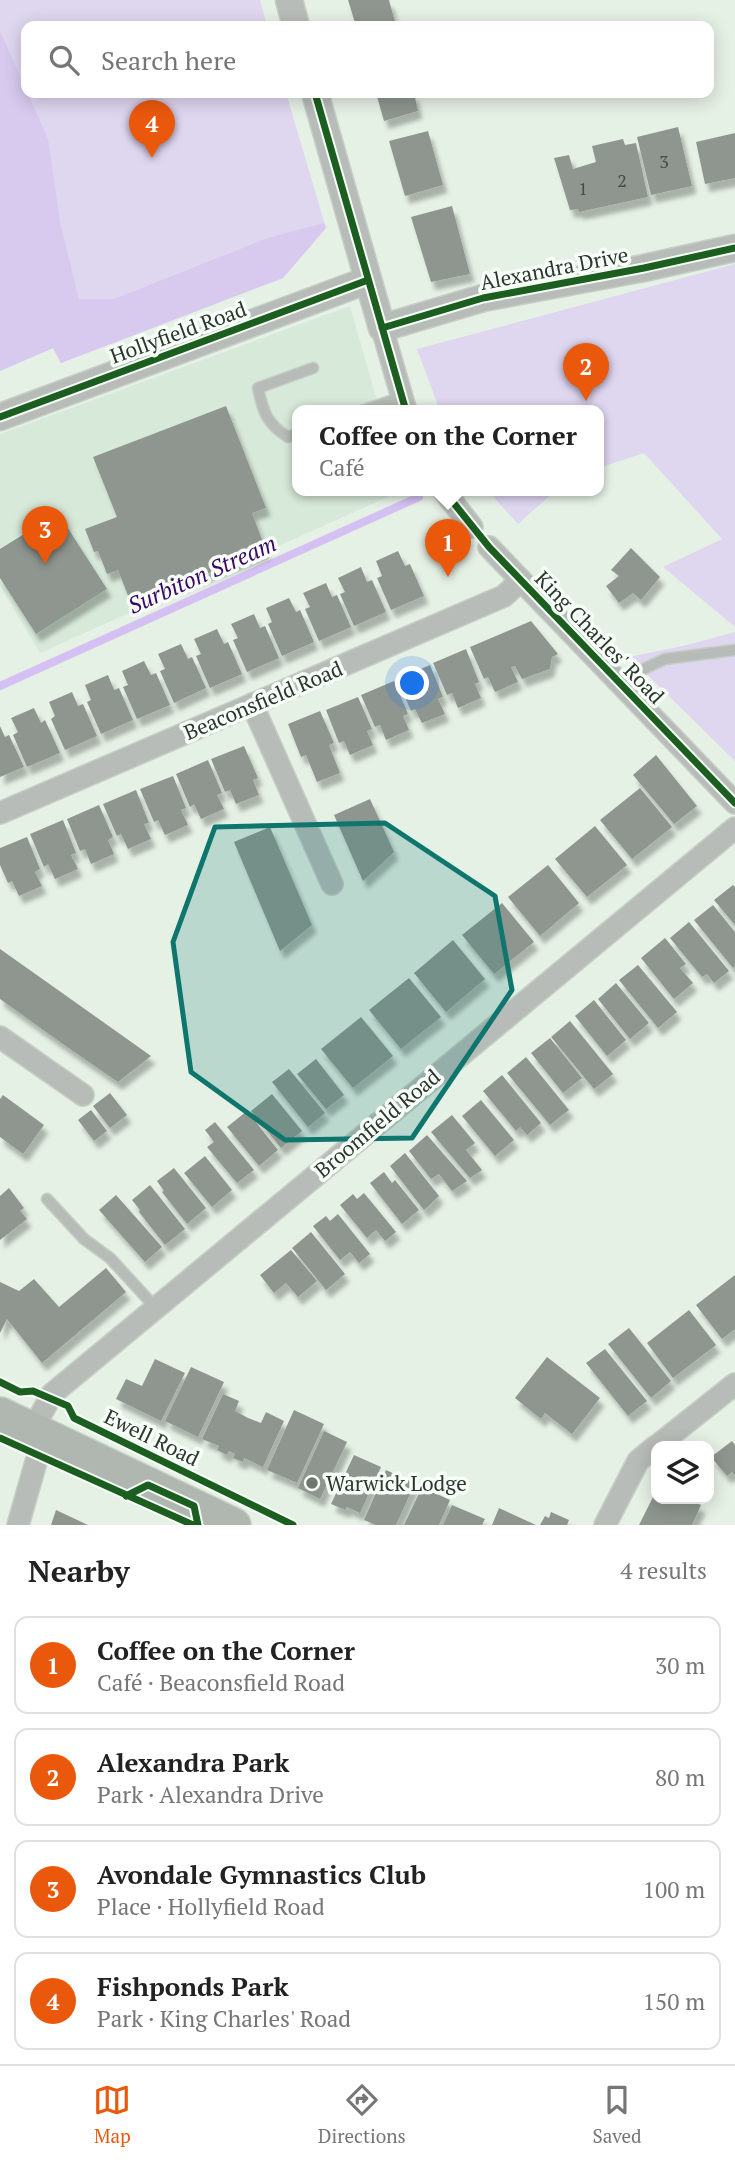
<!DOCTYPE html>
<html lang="en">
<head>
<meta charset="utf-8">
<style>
	body { margin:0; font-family:"PT Serif",serif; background:#f6f6f6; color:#222 }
	.controls { position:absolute; right:21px; bottom:21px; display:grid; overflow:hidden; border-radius:14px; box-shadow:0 4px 18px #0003 }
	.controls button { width:63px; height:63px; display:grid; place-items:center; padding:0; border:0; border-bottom:2px solid #e0e0e0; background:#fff; color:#222; font:35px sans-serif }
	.you { position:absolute; left:413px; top:684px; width:24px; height:24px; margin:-18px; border:5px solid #fff; border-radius:50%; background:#1a73e8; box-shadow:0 0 0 10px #1a73e833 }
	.badge { display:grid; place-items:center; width:46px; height:46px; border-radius:50%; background:#ea580c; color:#fff; font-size:23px; font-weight:700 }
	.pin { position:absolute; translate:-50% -58px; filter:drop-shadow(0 2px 4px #0008) }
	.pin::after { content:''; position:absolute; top:37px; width:24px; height:21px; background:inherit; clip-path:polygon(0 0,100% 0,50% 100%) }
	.popup { position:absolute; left:292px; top:405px; width:312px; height:91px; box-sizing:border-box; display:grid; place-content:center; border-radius:14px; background:#fff; filter:drop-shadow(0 2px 5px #0005); font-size:23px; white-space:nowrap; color:#767676 }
	.popup b { font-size:26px; color:#222 }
	.popup::after { content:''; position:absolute; left:50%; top:100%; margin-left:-14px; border:14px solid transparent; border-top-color:#fff }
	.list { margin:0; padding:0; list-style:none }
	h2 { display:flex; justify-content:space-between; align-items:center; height:91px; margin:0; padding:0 28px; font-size:30px }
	h2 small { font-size:23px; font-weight:400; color:#767676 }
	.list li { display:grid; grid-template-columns:46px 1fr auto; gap:21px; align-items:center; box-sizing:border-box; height:98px; margin:0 14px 14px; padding:0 14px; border:2px solid #e0e0e0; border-radius:14px }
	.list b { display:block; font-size:26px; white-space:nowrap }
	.list p { margin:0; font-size:23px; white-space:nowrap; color:#767676 }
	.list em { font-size:23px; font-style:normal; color:#767676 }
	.icon { flex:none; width:38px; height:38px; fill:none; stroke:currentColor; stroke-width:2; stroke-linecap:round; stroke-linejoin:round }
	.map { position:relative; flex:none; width:735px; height:1525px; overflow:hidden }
	.search { position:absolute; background:#fff; box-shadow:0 4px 18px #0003; left:21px; right:21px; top:21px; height:77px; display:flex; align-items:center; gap:18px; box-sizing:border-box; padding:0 24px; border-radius:14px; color:#767676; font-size:26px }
	.sheet { height:539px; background:#fff }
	nav { display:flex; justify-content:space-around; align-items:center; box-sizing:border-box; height:98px; border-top:2px solid #e0e0e0; background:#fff; font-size:19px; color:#767676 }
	nav a { display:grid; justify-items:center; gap:4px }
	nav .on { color:#ea580c }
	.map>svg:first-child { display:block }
	.built { fill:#d7e9d9 }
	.green { fill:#dfd6f0 }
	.forest { fill:#d8c9ef }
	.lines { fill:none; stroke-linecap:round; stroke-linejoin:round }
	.stream { stroke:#d5c0f3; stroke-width:8 }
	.building { fill:#8f968f; filter:url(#shadow) }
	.service-casing { stroke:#c6cec6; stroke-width:13 }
	.minor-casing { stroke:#c6cec6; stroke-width:24 }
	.tertiary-casing { stroke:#c6cec6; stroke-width:29 }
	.primary-casing { stroke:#c6cec6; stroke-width:36 }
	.service { stroke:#b8bcb8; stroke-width:10 }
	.minor { stroke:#b8bcb8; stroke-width:21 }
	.tertiary { stroke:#b8bcb8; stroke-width:26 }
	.primary { stroke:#b0b6b0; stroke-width:33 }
	.cycleway-casing { stroke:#f6fef7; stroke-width:11 }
	.cycleway { stroke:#1b5e20; stroke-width:7 }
	.marked { fill:#0f766e; fill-opacity:0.2; stroke:#0f766e; stroke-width:5; stroke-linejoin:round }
	.poi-dot { fill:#6e776f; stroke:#f6fef7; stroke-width:2.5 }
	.labels { text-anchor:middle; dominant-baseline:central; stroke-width:7; stroke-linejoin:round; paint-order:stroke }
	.number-label { font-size:18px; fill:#464d47 }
	.street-label { font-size:21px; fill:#2e352f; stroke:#f6fef7 }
	.poi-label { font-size:21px; fill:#2e352f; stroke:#f6fef7; text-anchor:start }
	.water-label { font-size:23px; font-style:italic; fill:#3d0663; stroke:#f6fef7 }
</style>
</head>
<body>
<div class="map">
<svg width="735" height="1525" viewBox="0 0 735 1525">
	<defs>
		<filter id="shadow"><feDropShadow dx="4.5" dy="8" stdDeviation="2" flood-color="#0004"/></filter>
	</defs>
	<rect width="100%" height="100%" fill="#e6f1e6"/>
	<path class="built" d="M350 306 380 411H298V491H401L40 653 0 586V434Z"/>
	<path class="green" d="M0 0H260L267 26H26V93H286L326 228 283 278 61 363 53 348 0 371Z
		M735 264V627L663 567 722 539 644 453 599 468 598 411H440L417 349Z
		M488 491H555L518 524Z
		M735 632V761L629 657 687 645Z"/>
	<path class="forest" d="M0 31 48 139 60 222 79 299H114L268 238 324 223 326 228 283 278 61 363 53 348 0 371Z"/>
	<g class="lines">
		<path class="stream" d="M0 686 419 497"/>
	</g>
	<path class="building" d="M348 0H389L396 26H356Z
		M376 93H414L418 111 384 121Z
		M678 127 692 186 651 195 637 137Z
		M428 131 443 185 405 196 389 141Z
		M735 133V178L705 184 696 142Z
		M623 139 625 145 636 143 648 197 579 212 578 209 570 210 554 158 569 155 573 169 596 162 592 146Z
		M452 206 470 274 431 282 411 217Z
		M226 406 266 508 252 513 266 551 131 603 118 570 107 574 98 551 94 552 85 529 117 517 93 457Z
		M58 513 107 589 36 634 0 578V549Z
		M631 548 660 577 641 600 633 593 619 603 606 586 619 576 611 570Z
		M398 551 405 566 410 564 424 596 391 610 377 578 382 576 376 561Z
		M361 567 367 582 372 580 386 612 354 626 340 594 345 592 338 578Z
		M326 583 332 597 337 595 351 627 319 641 305 609 310 607 303 593Z
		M289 598 296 612 300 610 314 642 282 656 268 624 272 622 266 608Z
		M254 614 260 628 265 626 279 658 247 672 233 640 238 638 231 624Z
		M531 621 558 654 552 657 550 669 522 679 515 666 511 667 518 682 495 692 488 677 484 679 470 647Z
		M217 629 224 644 228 642 242 674 210 688 196 656 201 654 194 639Z
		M181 644 188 659 192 657 206 688 174 703 160 671 165 669 158 654Z
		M466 649 479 682 475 684 481 698 458 708 452 693 447 695 433 663Z
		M144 661 151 675 156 673 170 705 137 719 123 687 128 685 122 671Z
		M430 665 443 697 438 699 445 714 422 723 415 709 411 711 397 679Z
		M108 675 114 690 119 688 133 720 101 734 87 702 91 700 85 685Z
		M394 681 408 714 403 716 409 730 386 740 380 725 375 727 361 695Z
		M72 692 78 706 83 704 97 736 65 750 51 719 55 716 49 702Z
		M358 697 372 729 367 731 373 745 350 755 344 741 339 743 326 710Z
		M34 708 41 723 45 720 60 753 27 767 13 735 18 732 11 718Z
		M320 711 334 743 329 745 340 773 317 782 306 755 301 757 288 724Z
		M0 726 5 737 9 735 24 767 0 777Z
		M244 746 258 778 253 780 259 795 236 804 230 790 225 792 211 759Z
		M656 755 697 806 674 824 633 775Z
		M208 760 222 793 217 795 224 809 201 819 194 804 190 807 176 774Z
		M173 776 186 808 181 810 188 825 165 835 158 820 154 822 140 789Z
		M640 788 672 827 632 859 600 820Z
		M136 790 149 823 144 824 151 839 128 849 121 834 117 836 103 804Z
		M370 799 394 852 363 881 334 815Z
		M99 805 113 837 108 840 114 854 91 864 85 849 80 851 67 819Z
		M63 820 76 853 71 855 78 869 55 879 48 864 44 867 30 834Z
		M595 826 627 865 587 897 555 859Z
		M270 827 312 925 280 951 234 842Z
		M27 837 40 869 35 872 42 886 19 896 12 881 8 883 0 865V848Z
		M548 865 579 903 540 936 508 897Z
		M733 885 735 887V925L714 900Z
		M502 903 534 942 494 974 462 935Z
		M713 905 735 932V966L733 968 694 920Z
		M689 922 729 971 714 983 707 974 702 977 670 938Z
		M665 938 686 964 680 968 693 983 674 999 641 958Z
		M453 940 485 979 446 1012 414 973Z
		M0 949 58 990 151 1056 118 1082 67 1047 0 999Z
		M638 965 677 1012 658 1028 619 980Z
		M409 978 441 1017 401 1049 369 1010Z
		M616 983 649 1023 630 1039 598 999Z
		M594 1000 626 1040 607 1056 575 1016Z
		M361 1017 393 1056 353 1088 321 1049Z
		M570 1021 613 1074 594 1089 551 1037Z
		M550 1038 582 1078 563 1093 531 1053Z
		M526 1057 569 1110 550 1125 507 1073Z
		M316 1059 344 1095 326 1109 297 1074Z
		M289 1069 325 1113 308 1127 272 1082Z
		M502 1075 541 1123 527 1135 520 1127 516 1131 483 1091Z
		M110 1093 127 1115 110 1128 93 1106Z
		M272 1094 302 1131 281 1148 251 1111Z
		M3 1095 44 1125 23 1154 0 1137V1099Z
		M481 1100 514 1140 495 1156 462 1116Z
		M91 1110 107 1131 94 1141 78 1120Z
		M247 1111 278 1150 259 1166 227 1127Z
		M452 1115 475 1143 466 1150 482 1170 470 1178 431 1132Z
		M215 1122 254 1170 237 1183 207 1147 214 1142 205 1130Z
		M427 1135 467 1181 452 1191 439 1174 431 1179 409 1151Z
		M405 1153 439 1196 424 1210 390 1166Z
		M205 1156 232 1190 212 1207 184 1173Z
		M174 1168 206 1208 187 1224 162 1192 164 1191 157 1181Z
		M384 1172 392 1183 395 1180 419 1210 402 1224 370 1183Z
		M150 1185 185 1229 165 1245 139 1212 140 1210 132 1200Z
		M9 1188 24 1208 20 1211 27 1219 0 1240V1196Z
		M364 1193 396 1232 385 1241 376 1230 367 1238 340 1205 353 1194 357 1199Z
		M116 1195 162 1247 145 1262 99 1210Z
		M338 1214 370 1254 359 1263 350 1252 340 1260 313 1226 326 1216 330 1221Z
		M311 1232 345 1274 326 1290 292 1248Z
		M291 1250 317 1281 298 1297 286 1283 274 1293 260 1275Z
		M106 1268 126 1292 42 1363 7 1319 0 1333V1282L19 1291 34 1279 59 1307Z
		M735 1275V1329L722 1339 696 1305Z
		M689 1310 716 1345 673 1378 647 1343Z
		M629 1328 671 1381 651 1398 608 1344Z
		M605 1349 647 1401 628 1416 586 1363Z
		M547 1357 600 1398 572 1434 545 1413 541 1419 515 1398Z
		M155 1359 185 1373 161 1421 116 1399 126 1379 142 1386Z
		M191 1367 224 1382 198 1437 165 1421Z
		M223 1394 239 1401 235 1411 248 1418 261 1423 266 1412 284 1421 263 1467 244 1458 243 1462 233 1458 235 1454 229 1451 227 1455 217 1450 219 1446 202 1439Z
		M294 1410 324 1424 297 1483 267 1470Z
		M324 1431 347 1442 320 1499 298 1488Z
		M732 1441 735 1445V1476L732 1472 727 1476 711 1457Z
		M354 1455 381 1467 360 1513 347 1507 345 1510 331 1504Z
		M386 1470 415 1483 396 1525H376L364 1520Z
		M422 1487 450 1500 439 1525H404Z
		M653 1497 667 1503 669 1499H688L701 1505 692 1525H639Z
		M452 1505 485 1519 482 1525H443Z
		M499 1508 525 1520 536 1525H492Z
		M56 1510 88 1525H51Z
		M551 1512 569 1520 567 1525H540L545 1516 549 1518Z"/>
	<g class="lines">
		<g class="service-casing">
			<path id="service" d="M362 411 402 397
				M298 433 288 437C267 424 263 412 258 388L313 368
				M618 681 665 659 735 650
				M47 1199 84 1239 110 1258 155 1307"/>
		</g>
		<g class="minor-casing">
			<path id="minor" d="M382 328 406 411
				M444 491 472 527
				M489 547 735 803
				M252 704 332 884
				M0 813 504 596 521 580
				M0 1037 83 1095
				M33 1429 52 1394 735 828
				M657 1446 735 1384
				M18 1525 36 1462 47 1437
				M605 1525 638 1461 656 1446"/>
		</g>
		<g class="tertiary-casing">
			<path id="tertiary" d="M289 0 296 26
				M315 93 382 328 483 298 644 268 735 248
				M0 417 368 280"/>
		</g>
		<g class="primary-casing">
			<path id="primary" d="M0 1414 234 1525"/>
		</g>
		<use href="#service" class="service"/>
		<use href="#minor" class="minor"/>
		<use href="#tertiary" class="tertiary"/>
		<use href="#primary" class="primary"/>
		<g class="cycleway-casing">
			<path id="cycleway" d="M315 93 406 411
				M382 328 483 298 644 268 735 248
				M0 417 368 280
				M444 491 489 547 735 803
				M0 1382 20 1392 33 1391 68 1406 74 1418 293 1525
				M0 1438 193 1525
				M126 1496 148 1485 194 1506 198 1525"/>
		</g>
		<use href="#cycleway" class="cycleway"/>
	</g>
	<path class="marked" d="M385 823 495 896 512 990 412 1138 285 1140 191 1072 173 942 215 827Z"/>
	<circle class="poi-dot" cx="312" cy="1483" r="7"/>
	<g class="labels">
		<g class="number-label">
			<text x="664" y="161">3</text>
			<text x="622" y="180">2</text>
			<text x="583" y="188">1</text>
		</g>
		<g class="street-label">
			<text transform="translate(554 268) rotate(-11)">Alexandra Drive</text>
			<text transform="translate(178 332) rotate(-20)">Hollyfield Road</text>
			<text transform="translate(600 637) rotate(46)">King Charles' Road</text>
			<text transform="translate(263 700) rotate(-23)">Beaconsfield Road</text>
			<text transform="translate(377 1123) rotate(-40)">Broomfield Road</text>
			<text transform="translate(152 1437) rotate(26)">Ewell Road</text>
		</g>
		<g class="poi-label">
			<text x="326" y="1483">Warwick Lodge</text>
		</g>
		<g class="water-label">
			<text transform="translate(202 574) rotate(-24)">Surbiton Stream</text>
		</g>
	</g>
</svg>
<div class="controls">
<button><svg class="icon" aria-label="layers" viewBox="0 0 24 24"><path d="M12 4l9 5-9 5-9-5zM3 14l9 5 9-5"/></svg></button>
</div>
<div class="you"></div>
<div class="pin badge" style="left:448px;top:577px">1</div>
<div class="popup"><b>Coffee on the Corner</b>Café</div>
<div class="pin badge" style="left:586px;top:401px">2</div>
<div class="pin badge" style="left:45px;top:564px">3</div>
<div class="pin badge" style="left:152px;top:158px">4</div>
<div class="search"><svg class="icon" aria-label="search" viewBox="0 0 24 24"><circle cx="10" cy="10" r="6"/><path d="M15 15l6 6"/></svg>Search here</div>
</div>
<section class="sheet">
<h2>Nearby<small>4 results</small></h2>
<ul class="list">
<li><span class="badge">1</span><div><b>Coffee on the Corner</b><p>Café · Beaconsfield Road</p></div><em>30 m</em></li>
<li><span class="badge">2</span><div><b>Alexandra Park</b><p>Park · Alexandra Drive</p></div><em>80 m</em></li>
<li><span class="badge">3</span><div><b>Avondale Gymnastics Club</b><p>Place · Hollyfield Road</p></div><em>100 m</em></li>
<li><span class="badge">4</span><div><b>Fishponds Park</b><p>Park · King Charles' Road</p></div><em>150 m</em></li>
</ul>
</section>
<nav>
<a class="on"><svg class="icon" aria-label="map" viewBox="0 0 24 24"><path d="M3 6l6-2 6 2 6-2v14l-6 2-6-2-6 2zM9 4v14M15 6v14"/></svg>Map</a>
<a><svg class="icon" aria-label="directions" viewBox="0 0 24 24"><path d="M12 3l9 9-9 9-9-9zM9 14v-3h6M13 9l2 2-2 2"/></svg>Directions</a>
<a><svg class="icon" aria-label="saved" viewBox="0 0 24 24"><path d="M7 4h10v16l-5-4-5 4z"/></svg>Saved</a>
</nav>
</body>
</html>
